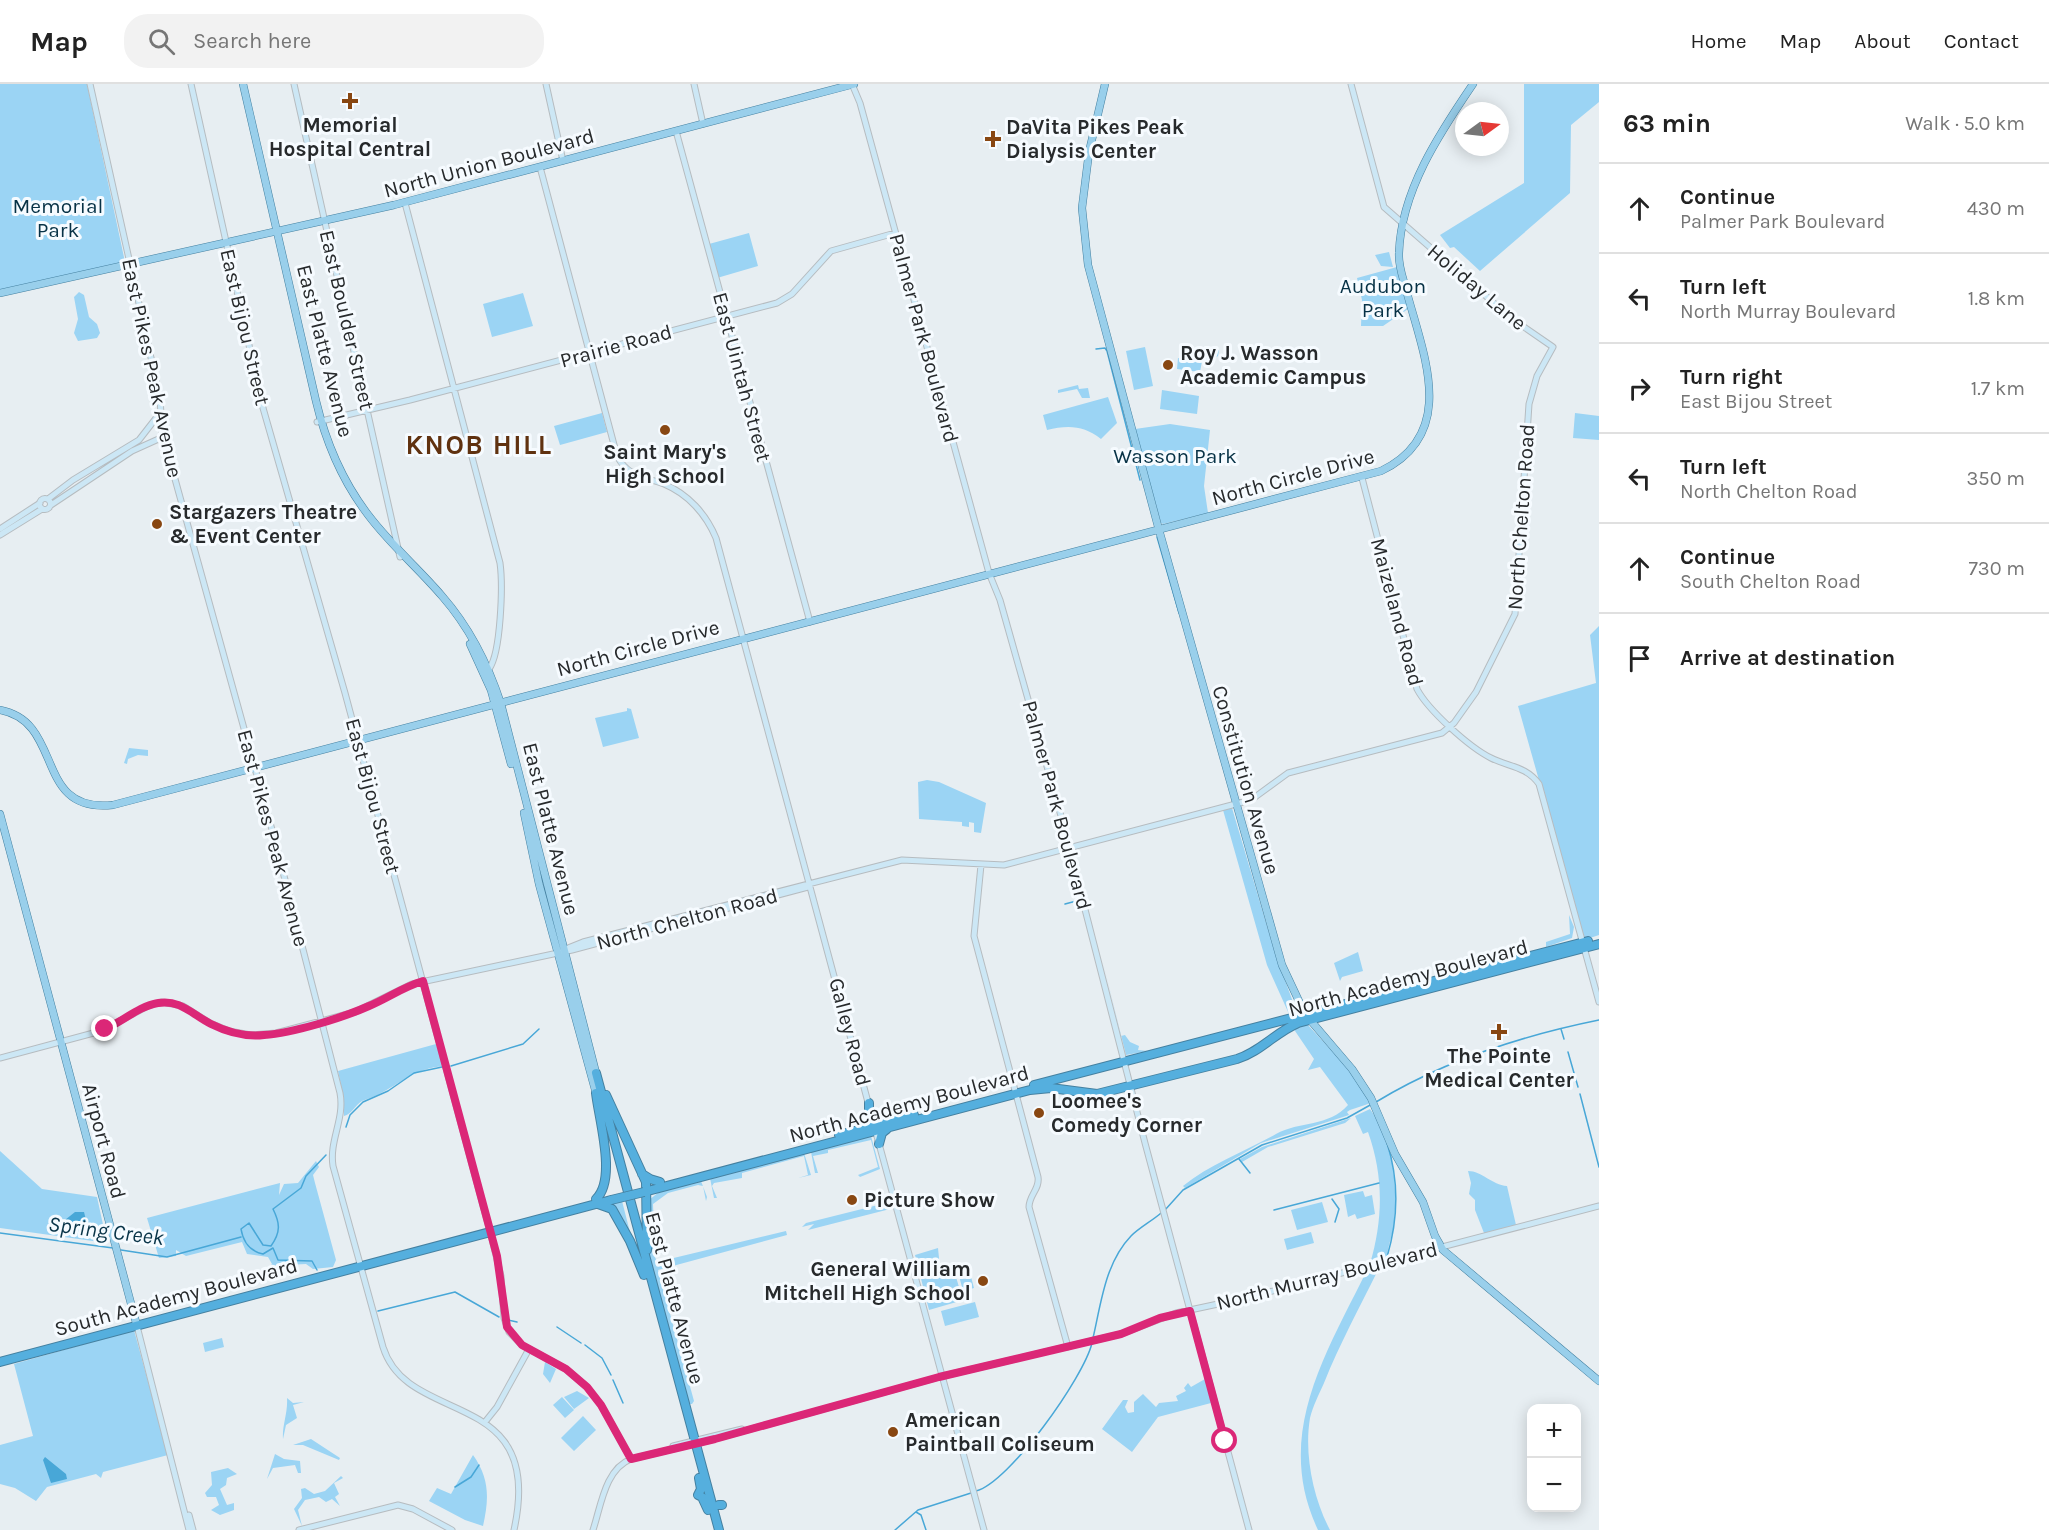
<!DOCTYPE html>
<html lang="en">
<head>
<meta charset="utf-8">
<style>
	body { margin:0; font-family:Karla,sans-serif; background:#f2f2f2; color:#222 }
	.controls { position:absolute; right:18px; bottom:18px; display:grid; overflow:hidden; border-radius:12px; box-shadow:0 3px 15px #0003 }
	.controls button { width:54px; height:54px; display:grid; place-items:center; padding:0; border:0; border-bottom:2px solid #e0e0e0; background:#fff; color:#222; font:30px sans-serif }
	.compass { position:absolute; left:1455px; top:18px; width:54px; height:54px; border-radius:50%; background:#fff; box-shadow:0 3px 15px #0003; rotate:75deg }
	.stop { position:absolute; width:18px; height:18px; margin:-14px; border:4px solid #db2777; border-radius:50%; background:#fff }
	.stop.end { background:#db2777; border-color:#fff; box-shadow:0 2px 6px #0008 }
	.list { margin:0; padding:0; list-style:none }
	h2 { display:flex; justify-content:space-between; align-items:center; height:78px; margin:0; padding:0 24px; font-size:26px }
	h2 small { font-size:20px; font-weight:400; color:#767676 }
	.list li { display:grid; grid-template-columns:39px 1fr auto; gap:18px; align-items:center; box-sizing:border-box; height:90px; padding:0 24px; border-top:2px solid #e0e0e0 }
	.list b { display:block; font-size:22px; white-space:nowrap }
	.list p { margin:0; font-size:20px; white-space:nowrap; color:#767676 }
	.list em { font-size:20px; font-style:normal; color:#767676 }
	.icon { flex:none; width:33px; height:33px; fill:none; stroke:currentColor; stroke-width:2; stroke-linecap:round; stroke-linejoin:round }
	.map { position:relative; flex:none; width:1599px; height:1446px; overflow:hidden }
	header { display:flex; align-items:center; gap:36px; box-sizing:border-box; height:84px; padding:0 30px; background:#fff; border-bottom:2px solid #e0e0e0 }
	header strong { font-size:28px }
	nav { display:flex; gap:33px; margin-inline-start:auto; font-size:21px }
	.search { width:420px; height:54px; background:#f2f2f2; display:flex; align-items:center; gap:15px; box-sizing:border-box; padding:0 21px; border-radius:24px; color:#767676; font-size:22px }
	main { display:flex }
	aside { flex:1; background:#fff }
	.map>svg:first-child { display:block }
	.green { fill:#9bd4f4 }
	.water { fill:#48a7d7 }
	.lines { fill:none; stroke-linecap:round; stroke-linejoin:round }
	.stream { stroke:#48a7d7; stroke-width:1.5 }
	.secondary-casing { stroke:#b6bcc0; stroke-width:7 }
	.primary-casing { stroke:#4580a0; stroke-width:8 }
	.highway-casing { stroke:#4580a0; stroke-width:10 }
	.secondary { stroke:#cce7f5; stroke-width:5 }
	.primary { stroke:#99cfeb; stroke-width:7 }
	.highway { stroke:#55afde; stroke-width:8 }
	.highway-bridge-casing { stroke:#4580a0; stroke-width:10; stroke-linecap:butt }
	.highway-bridge { stroke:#55afde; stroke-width:8 }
	.route { stroke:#db2777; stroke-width:8 }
	.poi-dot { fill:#884712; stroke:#f6fbff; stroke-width:2 }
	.labels { text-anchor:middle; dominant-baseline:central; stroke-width:6; stroke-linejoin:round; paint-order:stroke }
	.poi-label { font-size:21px; font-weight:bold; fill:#272a2c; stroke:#f6fbff; text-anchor:start }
	.street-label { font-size:21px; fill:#272a2c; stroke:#f6fbff }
	.park-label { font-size:21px; fill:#073246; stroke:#f6fbff }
	.water-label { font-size:22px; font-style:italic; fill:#093448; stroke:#f6fbff }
	.district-label { font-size:27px; font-weight:bold; letter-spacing:1.5px; fill:#603210; stroke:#f6fbff }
</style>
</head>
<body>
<header>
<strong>Map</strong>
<div class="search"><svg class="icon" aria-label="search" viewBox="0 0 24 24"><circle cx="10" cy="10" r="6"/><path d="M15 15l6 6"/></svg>Search here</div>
<nav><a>Home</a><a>Map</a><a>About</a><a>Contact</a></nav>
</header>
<main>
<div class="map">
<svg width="1599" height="1446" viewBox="0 0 1599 1446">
	<rect width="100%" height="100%" fill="#e7eef2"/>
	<path class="green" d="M0 0H87L125 178 0 206Z
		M1524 0H1599V18L1571 41 1570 109 1480 187 1454 163 1450 164 1440 151 1524 99Z
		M749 149 758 182 717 194 709 160Z
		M1389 168 1393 183 1381 182 1375 171Z
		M1397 183 1408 225 1383 242H1361L1362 216 1357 194Z
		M79 208 84 211 89 233 97 240 100 249 97 254 78 257 74 249 78 235 74 213Z
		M523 209 533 242 492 253 483 220Z
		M1145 263 1153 302 1134 306 1126 267Z
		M1206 264 1219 266 1218 272 1210 278 1203 277Z
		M1178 274 1202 277 1200 288 1177 285Z
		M1078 301 1079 305 1088 304 1090 314H1082L1077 305 1058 309V306Z
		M1162 306 1199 312 1197 330 1160 325Z
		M1108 313 1117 339 1101 355C1084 341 1067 341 1047 346L1043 331Z
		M602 329 607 348 560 361 554 342Z
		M1575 329 1599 332V356L1573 354Z
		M1170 340 1210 346 1204 402 1208 429 1163 440 1161 439 1135 345Z
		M1599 542V851L1587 855 1583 852 1518 622 1596 599 1590 551Z
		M627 624 631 625 639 654 603 663 595 634 627 627Z
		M129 664 148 666V672L138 671 128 675 127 680 124 679Z
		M927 696 939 698 986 719 981 749 974 748V739L969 738V743L962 742V738L919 735 918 698Z
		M1232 724 1275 869 1297 929 1289 930 1267 881 1223 726Z
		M1569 831 1574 843 1572 854 1546 863V858L1570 850Z
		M1358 868 1363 887 1342 893 1340 897 1334 879Z
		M1102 875 1121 952 1125 951 1130 958 1139 962 1138 966 1148 967 1126 971Z
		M1307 940 1344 980 1371 1019 1350 1026 1347 1028 1349 1031 1343 1033 1261 1059 1185 1104 1183 1102C1210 1080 1246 1067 1276 1050 1299 1037 1329 1043 1348 1021L1320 983 1308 986 1314 975 1293 944Z
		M436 960 443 982C415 985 405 996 383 1008 376 1012 369 1014 362 1017 354 1022 352 1030 344 1032V1016L338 987Z
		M1370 1025C1393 1056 1398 1101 1394 1138 1393 1151 1387 1163 1387 1175L1370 1180C1383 1135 1384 1093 1368 1048L1363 1050 1355 1032Z
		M1351 1034 1345 1039 1268 1063 1242 1078 1240 1075 1262 1063Z
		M871 1052 880 1085 860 1093 858 1091 878 1083 871 1056 828 1066V1069L813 1072 818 1089H815L811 1068Z
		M0 1067 42 1105 97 1113 107 1159 0 1144Z
		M804 1069 811 1091 798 1094 808 1091 804 1072 742 1089V1094L714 1099 712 1102 717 1114H714L710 1094Z
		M316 1077 319 1083 313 1091 315 1099 336 1176 333 1183 313 1185 306 1180 287 1181 283 1187 270 1193 265 1191 272 1180 268 1173 247 1170 242 1158 186 1172 176 1166V1172L159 1174 147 1134 280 1099 279 1111 284 1100 298 1099Z
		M1468 1087C1482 1087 1492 1101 1507 1102L1516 1141 1484 1149 1475 1126V1116L1469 1110 1471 1099Z
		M701 1097 707 1113 706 1117 703 1102 698 1101 668 1109 653 1120 655 1173 657 1178 786 1147 787 1151 658 1186 694 1317 692 1320H689L649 1169V1116L659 1108Z
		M1363 1107 1365 1113 1372 1111 1375 1130 1357 1135 1355 1130 1348 1133 1344 1111Z
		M622 1117 632 1156 611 1119Z
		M890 1118 894 1124 808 1146 814 1140 802 1143 806 1139Z
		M1322 1118 1328 1138 1297 1146 1291 1126Z
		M1311 1148 1314 1159 1287 1166 1284 1155Z
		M938 1164 939 1174 936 1185 953 1183 962 1213 960 1217 929 1226 915 1171Z
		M1380 1182C1361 1221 1340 1259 1324 1299 1319 1310 1313 1322 1310 1334 1304 1370 1313 1414 1330 1446H1318C1273 1351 1326 1270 1367 1186Z
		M969 1185 974 1204 963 1207 958 1188Z
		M975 1218 979 1233 945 1242 941 1227Z
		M134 1246 168 1371 103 1388 101 1394 96 1390 47 1403 36 1417 15 1404 0 1400V1361L33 1352 14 1280Z
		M222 1254 224 1263 205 1268 203 1259Z
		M545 1278 556 1285 550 1299 543 1290Z
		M1205 1295 1211 1319 1158 1333 1132 1368 1102 1345 1123 1316H1128L1125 1323 1128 1329 1134 1328V1318L1143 1310 1156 1323 1159 1319 1178 1317 1176 1312 1186 1307 1184 1304 1188 1299 1191 1303Z
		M577 1307 589 1314 574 1325 564 1313Z
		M562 1313 574 1326 565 1334 553 1321Z
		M287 1314 293 1319 304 1318 293 1321 297 1334 286 1341 283 1355C282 1341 288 1329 287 1314Z
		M583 1332 596 1346 574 1367 561 1354Z
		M311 1355 340 1374 339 1376 303 1361H293Z
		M275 1370 284 1375 300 1377 301 1389H298L295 1381 273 1384 267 1395Z
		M473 1371C490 1395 489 1415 483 1442L465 1436 429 1417 437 1404 451 1410Z
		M228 1384 237 1390 227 1394 226 1401 220 1405 227 1421 234 1419V1426L220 1431 211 1426 219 1421 216 1413H207L205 1409 212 1401 211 1388Z
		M341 1392 343 1394 334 1399 339 1410 335 1413 340 1422 332 1415 326 1418 319 1413 305 1416 298 1426 302 1442 294 1425 302 1414 301 1405 305 1404 314 1410 325 1407Z"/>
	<path class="water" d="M75 1128H84L86 1136 69 1144 65 1143V1136Z
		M45 1373 66 1390 67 1395 51 1399 43 1376Z"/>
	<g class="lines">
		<path class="stream" d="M1096 265 1105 264 1107 267 1140 396
			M1157 453 1179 529
			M1065 820 1080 816
			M1561 945 1564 955
			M1568 968 1578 1003
			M451 982 523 960 539 945
			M1580 1010 1599 1083
			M1376 1018C1445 976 1520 952 1599 936
			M346 1043 350 1031 363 1018 388 1007 414 989 442 983
			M1387 1059C1399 1096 1398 1136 1387 1173
			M1239 1075 1250 1089
			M1332 1115 1339 1125 1335 1138
			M1165 1126 1183 1106 1262 1061 1347 1034 1372 1020
			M1274 1126 1379 1099
			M0 1149 113 1164
			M121 1166 167 1173 241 1153
			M317 1186 312 1177 278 1176 273 1164 263 1170C249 1167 243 1157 241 1145L249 1139 263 1161 271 1162C281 1148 280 1139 273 1125L301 1104 306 1092 326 1071
			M378 1227 455 1208 499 1233
			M508 1236 517 1238
			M557 1243 581 1259
			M1093 1254C1101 1220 1105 1179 1131 1152 1140 1143 1152 1137 1161 1129
			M585 1261 602 1274 611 1291
			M613 1296 623 1319
			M455 1403 471 1393 479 1381
			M976 1407C1009 1399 1084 1293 1092 1259
			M916 1428 921 1431 926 1446
			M895 1446 918 1426 971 1409"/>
		<g class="secondary-casing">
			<path id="secondary" d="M90 0 160 314 162 348 274 753 340 1009C345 1035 329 1056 333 1082L383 1263C408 1344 546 1301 514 1446
				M191 0 263 324 345 609 491 1151 501 1192 504 1234 509 1248 522 1261 566 1285 587 1303 601 1321 631 1375
				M294 0 400 473
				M546 0 563 77
				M694 0 703 40
				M852 0 860 19 989 489 1000 516 1061 732 1145 1059 1249 1446
				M676 47 810 538
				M540 83 617 372C628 393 645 393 664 400 688 410 706 430 716 454L869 1022
				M405 119 500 479C503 501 501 569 489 585
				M317 338 410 316 777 219 792 210 831 167 895 149
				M1362 394 1417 605C1428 626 1469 663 1491 674 1509 683 1526 682 1539 700L1599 918
				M39.5 420a5.5 5.5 0 1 1 11 0a5.5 5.5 0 1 1-11 0Z
				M48 415 73 396 139 356 160 329
				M51 421 132 367 163 353
				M0 445 40 419
				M0 451 42 425
				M981 781 974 852 1038 1093C1040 1105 1029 1111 1029 1123L1068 1263
				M563 866 583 858 902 776 1004 781 1251 716 1288 689 1442 649 1454 639 1476 608 1515 530 1529 320 1537 292 1553 263 1511 234 1384 123 1351 0
				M0 974 101 947 148 922 161 918 183 922 210 939 229 947 251 951 276 949 355 928 412 900 572 866 808 803 810 800
				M875 1045 984 1446
				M137 1242 189 1446
				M485 1338 497 1323 529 1265
				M673 1362 742 1345
				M189 1431 193 1446
				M299 1446 398 1421 413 1425 452 1446
				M593 1446C601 1422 605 1385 631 1375L715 1355 943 1292 1121 1250 1176 1229 1246 1214 1599 1122"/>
		</g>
		<g class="primary-casing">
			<path id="primary" d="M243 0 316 317C326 359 342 397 369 432 391 461 419 485 442 512 470 544 488 580 501 620L596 989
				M1105 0 1089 68 1082 124 1088 181 1159 446 1282 881 1305 930 1352 985 1371 1014 1395 1070 1423 1118 1435 1152 1443 1166 1599 1297
				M0 209 394 121 854 0
				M470 560 491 606 511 680
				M0 626C65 638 33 730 113 721L1381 387C1458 350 1424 272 1407 209 1404 196 1398 183 1399 169 1401 107 1439 50 1473 0
				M524 729 539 800 596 1009
				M0 730 137 1242"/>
		</g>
		<g class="highway-casing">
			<path id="highway" d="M596 989 719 1446
				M1034 1001 1588 857
				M596 1009C599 1036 617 1095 596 1115
				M606 1011 646 1098 647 1166
				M863 1043 869 1037V1019
				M839 1051 914 1031
				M879 1060 882 1049 887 1045
				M642 1090 650 1095 660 1098
				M644 1108 1030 1006 1051 1004 1097 1010 1237 975C1260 968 1276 948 1298 939L1599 860
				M598 1120 612 1125 630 1157 644 1191
				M648 1162 650 1156 657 1152
				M0 1278 611 1116
				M698 1411 702 1413 708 1426
				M698 1411 701 1405 699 1394
				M719 1421H722"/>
		</g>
		<use href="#secondary" class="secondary"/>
		<use href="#primary" class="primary"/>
		<use href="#highway" class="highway"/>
		<g class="highway-bridge-casing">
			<path id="highway-bridge" d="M611 1116 644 1108"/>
		</g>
		<use href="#highway-bridge" class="highway-bridge"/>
	</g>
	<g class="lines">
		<path class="route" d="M105 945C122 938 139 922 158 919 180 915 193 931 211 940 227 948 246 953 264 951 293 949 342 934 369 922 388 914 403 903 423 897L497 1172 507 1243 522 1261 566 1285 587 1303 601 1321 631 1375 715 1355 939 1293 1121 1250 1160 1234 1190 1227 1225 1357"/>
	</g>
	<g class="poi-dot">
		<path d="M347 8h6v6h6v6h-6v6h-6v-6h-6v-6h6z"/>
		<path d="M990 46h6v6h6v6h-6v6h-6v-6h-6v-6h6z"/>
		<circle cx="1168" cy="281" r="6"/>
		<circle cx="665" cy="346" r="6"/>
		<circle cx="157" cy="440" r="6"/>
		<path d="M1496 939h6v6h6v6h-6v6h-6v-6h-6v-6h6z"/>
		<circle cx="1039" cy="1029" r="6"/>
		<circle cx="852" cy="1116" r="6"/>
		<circle cx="983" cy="1197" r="6"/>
		<circle cx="893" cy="1348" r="6"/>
	</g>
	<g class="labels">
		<g class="poi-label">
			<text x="350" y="41" text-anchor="middle">Memorial<tspan x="350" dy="24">Hospital Central</tspan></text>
			<text x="1006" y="43">DaVita Pikes Peak<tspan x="1006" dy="24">Dialysis Center</tspan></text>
			<text x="1180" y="269">Roy J. Wasson<tspan x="1180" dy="24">Academic Campus</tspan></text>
			<text x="665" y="368" text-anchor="middle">Saint Mary's<tspan x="665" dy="24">High School</tspan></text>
			<text x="169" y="428">Stargazers Theatre<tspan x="169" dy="24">&amp; Event Center</tspan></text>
			<text x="1499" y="972" text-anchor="middle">The Pointe<tspan x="1499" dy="24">Medical Center</tspan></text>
			<text x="1051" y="1017">Loomee's<tspan x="1051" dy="24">Comedy Corner</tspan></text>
			<text x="864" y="1116">Picture Show</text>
			<text x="971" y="1185" text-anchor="end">General William<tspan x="971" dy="24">Mitchell High School</tspan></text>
			<text x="905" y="1336">American<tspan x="905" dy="24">Paintball Coliseum</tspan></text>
		</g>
		<g class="street-label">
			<text transform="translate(489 79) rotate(-15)">North Union Boulevard</text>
			<text transform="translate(1477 203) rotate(40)">Holiday Lane</text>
			<text transform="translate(347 236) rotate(77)">East Boulder Street</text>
			<text transform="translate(245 243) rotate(77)">East Bijou Street</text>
			<text transform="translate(924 254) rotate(75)">Palmer Park Boulevard</text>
			<text transform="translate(616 262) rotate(-15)">Prairie Road</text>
			<text transform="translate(325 267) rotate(76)">East Platte Avenue</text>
			<text transform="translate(152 284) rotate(78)">East Pikes Peak Avenue</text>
			<text transform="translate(742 293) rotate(75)">East Uintah Street</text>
			<text transform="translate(1293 393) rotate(-15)">North Circle Drive</text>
			<text transform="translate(1521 433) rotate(-86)">North Chelton Road</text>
			<text transform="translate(1397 528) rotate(75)">Maizeland Road</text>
			<text transform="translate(638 564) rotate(-15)">North Circle Drive</text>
			<text transform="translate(1246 696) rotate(74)">Constitution Avenue</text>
			<text transform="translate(373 712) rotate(75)">East Bijou Street</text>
			<text transform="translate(1057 721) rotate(75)">Palmer Park Boulevard</text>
			<text transform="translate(551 745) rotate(76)">East Platte Avenue</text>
			<text transform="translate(273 754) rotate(75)">East Pikes Peak Avenue</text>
			<text transform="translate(687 835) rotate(-15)">North Chelton Road</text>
			<text transform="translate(1408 894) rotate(-15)">North Academy Boulevard</text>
			<text transform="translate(850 948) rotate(75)">Galley Road</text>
			<text transform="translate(909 1020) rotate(-15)">North Academy Boulevard</text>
			<text transform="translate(104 1057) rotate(75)">Airport Road</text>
			<text transform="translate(1327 1192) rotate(-14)">North Murray Boulevard</text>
			<text transform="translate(176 1213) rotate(-15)">South Academy Boulevard</text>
			<text transform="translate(675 1214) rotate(75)">East Platte Avenue</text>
		</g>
		<g class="park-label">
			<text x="58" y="122">Memorial<tspan x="58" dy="24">Park</tspan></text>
			<text x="1383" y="202">Audubon<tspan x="1383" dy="24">Park</tspan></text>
			<text x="1175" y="372">Wasson Park</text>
		</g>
		<g class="water-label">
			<text transform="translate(106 1147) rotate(7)">Spring Creek</text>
		</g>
		<g class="district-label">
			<text x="479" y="361">KNOB HILL</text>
		</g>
	</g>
</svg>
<div class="controls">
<button>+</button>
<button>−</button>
</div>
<svg class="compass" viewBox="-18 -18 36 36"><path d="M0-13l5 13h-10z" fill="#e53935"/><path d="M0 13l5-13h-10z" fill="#767676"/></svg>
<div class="stop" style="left:1225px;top:1357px"></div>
<div class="stop end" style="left:105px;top:945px"></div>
</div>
<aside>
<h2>63 min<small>Walk · 5.0 km</small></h2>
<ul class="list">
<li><svg class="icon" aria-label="ahead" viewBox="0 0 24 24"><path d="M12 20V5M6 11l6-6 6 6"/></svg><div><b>Continue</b><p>Palmer Park Boulevard</p></div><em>430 m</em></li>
<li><svg class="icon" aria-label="left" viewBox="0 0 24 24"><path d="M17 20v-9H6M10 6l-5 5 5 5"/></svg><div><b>Turn left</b><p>North Murray Boulevard</p></div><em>1.8 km</em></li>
<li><svg class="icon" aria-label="right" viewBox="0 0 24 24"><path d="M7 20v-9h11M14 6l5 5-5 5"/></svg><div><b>Turn right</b><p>East Bijou Street</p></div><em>1.7 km</em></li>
<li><svg class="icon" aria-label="left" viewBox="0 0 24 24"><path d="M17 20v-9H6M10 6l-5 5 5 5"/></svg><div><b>Turn left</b><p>North Chelton Road</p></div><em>350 m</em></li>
<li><svg class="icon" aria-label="ahead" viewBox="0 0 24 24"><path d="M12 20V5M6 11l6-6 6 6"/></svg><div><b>Continue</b><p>South Chelton Road</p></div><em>730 m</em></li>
<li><svg class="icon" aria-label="arrive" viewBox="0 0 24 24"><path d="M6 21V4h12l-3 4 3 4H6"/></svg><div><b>Arrive at destination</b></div></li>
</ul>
</aside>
</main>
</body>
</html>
